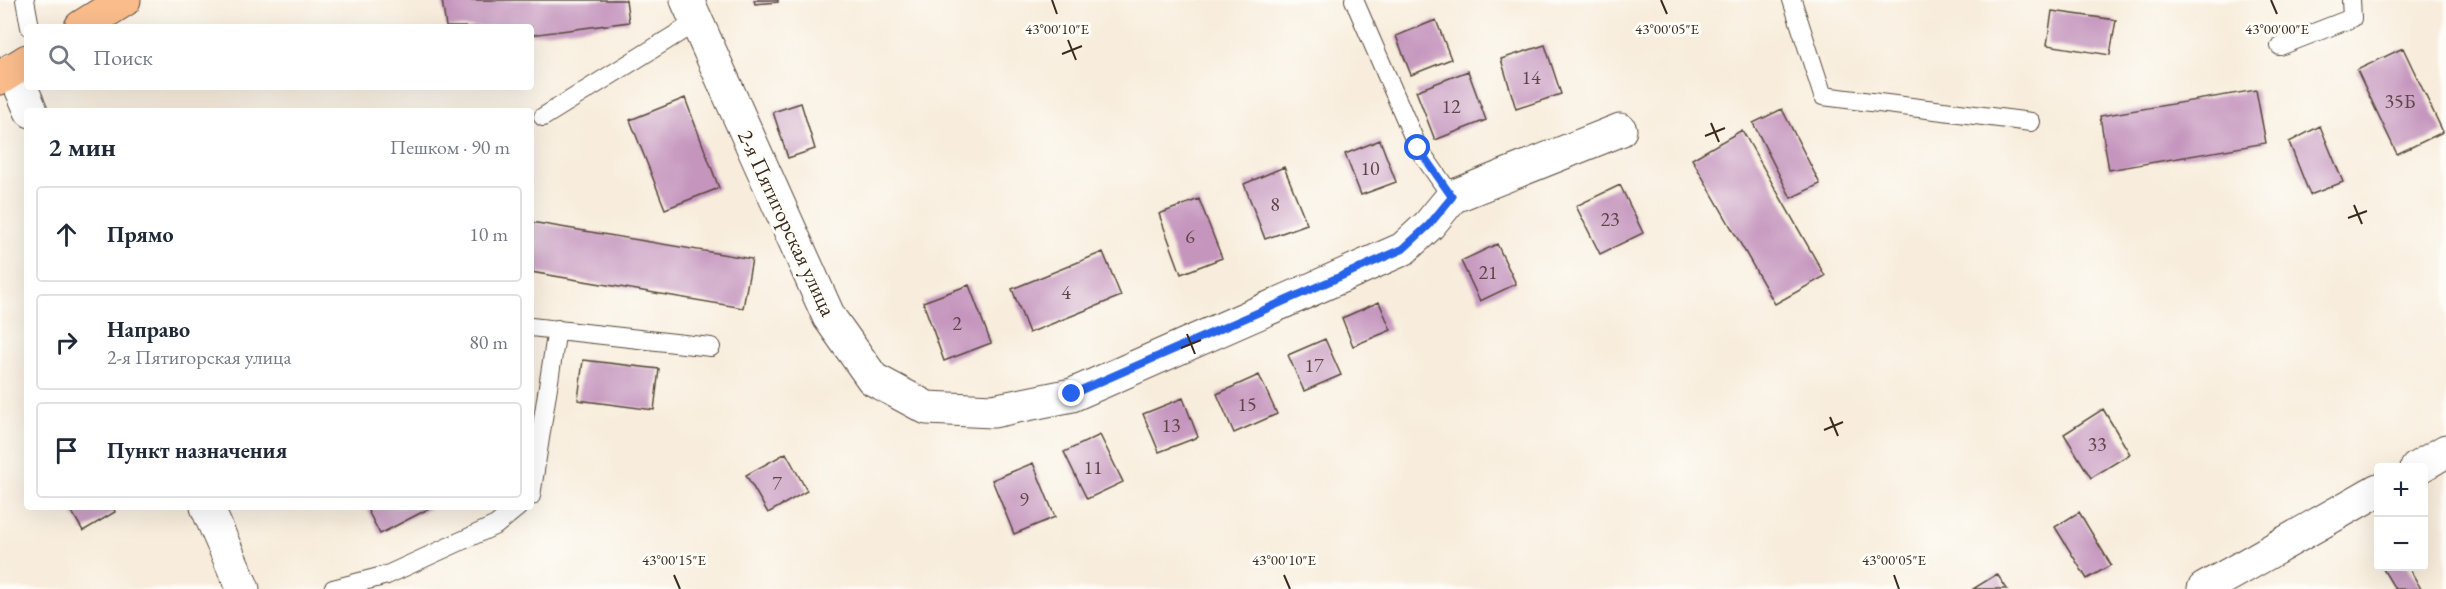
<!DOCTYPE html>
<html lang="ru">
<head>
<meta charset="utf-8">
<style>
	body { margin:0; font-family:"EB Garamond",serif; background:#f6f6f7; color:#1f2937 }
	.controls { position:absolute; right:18px; bottom:18px; display:grid; overflow:hidden; border-radius:6px; box-shadow:0 6px 24px #0002 }
	.controls button { width:54px; height:54px; display:grid; place-items:center; padding:0; border:0; border-bottom:2px solid #e0e1e3; background:#fff; color:#1f2937; font:30px sans-serif }
	.stop { position:absolute; width:18px; height:18px; margin:-14px; border:4px solid #2563eb; border-radius:50%; background:#fff }
	.stop.end { background:#2563eb; border-color:#fff; box-shadow:0 2px 6px #0008 }
	.list { margin:0; padding:0; list-style:none }
	h2 { display:flex; justify-content:space-between; align-items:center; height:78px; margin:0; padding:0 24px; font-size:26px }
	h2 small { font-size:20px; font-weight:400; color:#747a83 }
	.list li { display:grid; grid-template-columns:39px 1fr auto; gap:18px; align-items:center; box-sizing:border-box; height:96px; margin:0 12px 12px; padding:0 12px; border:2px solid #e0e1e3; border-radius:6px }
	.list b { display:block; font-size:22px; white-space:nowrap }
	.list p { margin:0; font-size:20px; white-space:nowrap; color:#747a83 }
	.list em { font-size:20px; font-style:normal; color:#747a83 }
	.icon { flex:none; width:33px; height:33px; fill:none; stroke:currentColor; stroke-width:2; stroke-linecap:round; stroke-linejoin:round }
	.map { position:relative; flex:none; width:2446px; height:589px; overflow:hidden }
	.search { position:absolute; background:#fff; box-shadow:0 6px 24px #0002; left:24px; top:24px; width:510px; height:66px; display:flex; align-items:center; gap:15px; box-sizing:border-box; padding:0 21px; border-radius:6px; color:#747a83; font-size:22px }
	.panel { position:absolute; background:#fff; box-shadow:0 6px 24px #0002; left:24px; top:108px; width:510px; height:402px; border-radius:6px }
	.map>svg:first-child { display:block }
	.building { fill:#c595be }
	.lines { fill:none; stroke-linecap:round; stroke-linejoin:round }
	.service-casing { stroke:#57473a; stroke-width:20 }
	.minor-casing { stroke:#57473a; stroke-width:35 }
	.primary-casing { stroke:#57473a; stroke-width:35 }
	.service { stroke:#fff; stroke-width:18 }
	.minor { stroke:#fff; stroke-width:33 }
	.primary { stroke:#fabc8b; stroke-width:33 }
	.route { stroke:#2563eb; stroke-width:8 }
	.ticks { fill:none; stroke:#3b2a1e; stroke-width:2 }
	.labels { text-anchor:middle; dominant-baseline:central; stroke-width:6; stroke-linejoin:round; paint-order:stroke }
	.number-label { font-size:20px; fill:#5e4546 }
	.street-label { font-size:22px; fill:#3b2a1e; stroke:#fdfcf7 }
	.ticks-label { font-size:15px; text-anchor:middle; fill:#3b2a1e; stroke:#fdfcf7; stroke-width:6; stroke-linejoin:round; paint-order:stroke }
</style>
</head>
<body>
<div class="map">
<svg width="2446" height="589" viewBox="0 0 2446 589">
	<rect width="100%" height="100%" fill="#fdfcf7"/>
	<filter id="ink" filterUnits="userSpaceOnUse"><feTurbulence type="fractalNoise" baseFrequency=".0167" numOctaves="2"/><feDisplacementMap in="SourceGraphic" scale="12" xChannelSelector="R" yChannelSelector="G"/><feConvolveMatrix kernelMatrix="1 2 1 2 8 2 1 2 1" color-interpolation-filters="sRGB"/></filter>
	<filter id="wash" filterUnits="userSpaceOnUse"><feTurbulence type="fractalNoise" baseFrequency=".008" numOctaves="4" result="noise"/><feDisplacementMap in="SourceGraphic" scale="24" xChannelSelector="R" yChannelSelector="G"/><feGaussianBlur stdDeviation="1.35" result="paint"/><feColorMatrix in="noise" values="0 0 0 0 0 0 0 0 0 0 0 0 0 0 0 0 0 1.4 0 .05"/><feComposite in="paint" operator="in"/></filter>
	<g filter="url(#wash)">
		<rect width="100%" height="100%" fill="#f8eddc"/>
		<g id="blocks">
			<path class="building" d="M442 0H626L629 22 531 35V27H446Z
				M754 0H778V2L755 4Z
				M2052 11 2116 20 2110 55 2047 45Z
				M1436 20 1451 59 1411 75 1396 36Z
				M1545 45 1561 94 1516 109 1501 59Z
				M2403 48 2443 132 2397 154 2357 70Z
				M1468 71 1486 120 1435 140 1416 91Z
				M2256 90 2266 143 2109 170 2100 116Z
				M685 98 719 188 665 209 630 120Z
				M801 103 815 149 788 158 773 112Z
				M1782 109 1820 184 1791 198 1753 123Z
				M2320 126 2343 182 2310 195 2289 142Z
				M1742 130 1825 276 1775 304 1692 159Z
				M1380 140 1396 182 1361 195 1345 154Z
				M1284 167 1307 224 1265 239 1244 184Z
				M1620 185 1643 233 1600 254 1576 206Z
				M1199 199 1222 258 1181 274 1159 214Z
				M531 222 752 259 743 308 531 272Z
				M1497 244 1516 284 1480 301 1461 261Z
				M1103 252 1121 296 1029 333 1012 289Z
				M969 285 991 343 944 361 923 302Z
				M1379 302 1391 330 1353 346 1342 318Z
				M1325 339 1341 375 1304 391 1288 355Z
				M583 360 659 369 654 410 578 400Z
				M1259 375 1277 414 1234 433 1217 394Z
				M1183 398 1198 437 1159 452 1143 414Z
				M2103 409 2130 454 2091 478 2064 434Z
				M1100 435 1123 482 1087 499 1064 452Z
				M786 453 807 491 768 513 746 475Z
				M1033 463 1055 517 1014 534 992 480Z
				M69 507H113L115 512 83 531Z
				M366 507H432L380 534Z
				M2079 512 2111 565 2087 579 2055 527Z
				M2388 566H2408L2421 589H2395L2383 569Z
				M1997 574 2007 589H1973Z"/>
		</g>
	</g>
	<g filter="url(#ink)">
		<use href="#blocks" fill-opacity="0" stroke="#57473a" stroke-width="1.5"/>
		<g class="lines">
			<g class="service-casing">
				<path id="service" d="M25 0 30 27
					M1354 0 1418 148 1452 197
					M1792 0 1823 96 2031 122
					M2280 46 2352 18 2351 0
					M543 117 696 22
					M531 327 711 347
					M531 496 557 329
					M333 589 387 575 496 525 518 507"/>
			</g>
			<g class="minor-casing">
				<path id="minor" d="M687 0 829 317 873 379 927 408 993 411 1072 395 1403 249 1429 225 1452 197 1620 130
					M13 69 31 111
					M2417 468 2446 451
					M207 507 243 589
					M2204 589 2378 490"/>
			</g>
			<g class="primary-casing">
				<path id="primary" d="M81 27 124 0
					M0 78 27 61"/>
			</g>
			<use href="#service" class="service"/>
			<use href="#minor" class="minor"/>
			<use href="#primary" class="primary"/>
		</g>
	</g>
	<g class="lines" filter="url(#ink)">
		<path class="route" d="M1072 394 1403 249 1429 225 1452 197 1418 148"/>
	</g>
	<path class="ticks" d="M1052 0 1057 14M1661 0 1667 14M2271 0 2277 14M1068 40 1076 60M1062 54 1082 46M1711 123 1719 142M1705 136 1725 128M2354 205 2362 224M2348 218 2367 211M1187 334 1195 354M1181 348 1201 340M1830 417 1838 436M1824 430 1843 422M674 575 680 589M1284 575 1290 589M1894 575 1899 589"/>
	<g class="labels">
		<g class="number-label">
			<text x="1531" y="77">14</text>
			<text x="2400" y="101">35Б</text>
			<text x="1451" y="106">12</text>
			<text x="1370" y="168">10</text>
			<text x="1275" y="204">8</text>
			<text x="1610" y="219">23</text>
			<text x="1190" y="236">6</text>
			<text x="1488" y="272">21</text>
			<text x="1066" y="292">4</text>
			<text x="957" y="323">2</text>
			<text x="1314" y="365">17</text>
			<text x="1247" y="404">15</text>
			<text x="1171" y="425">13</text>
			<text x="2097" y="444">33</text>
			<text x="1093" y="467">11</text>
			<text x="777" y="483">7</text>
			<text x="1024" y="499">9</text>
		</g>
		<g class="street-label">
			<text transform="translate(787 223) rotate(65)">2-я Пятигорская улица</text>
		</g>
	</g>
	<g class="ticks-label">
		<text x="2277" y="34">43°00'00"E</text>
		<text x="1057" y="34">43°00'10"E</text>
		<text x="1667" y="34">43°00'05"E</text>
		<text x="674" y="565">43°00'15"E</text>
		<text x="1284" y="565">43°00'10"E</text>
		<text x="1894" y="565">43°00'05"E</text>
	</g>
</svg>
<div class="controls">
<button>+</button>
<button>−</button>
</div>
<div class="stop" style="left:1418px;top:148px"></div>
<div class="stop end" style="left:1072px;top:394px"></div>
<div class="search"><svg class="icon" aria-label="search" viewBox="0 0 24 24"><circle cx="10" cy="10" r="6"/><path d="M15 15l6 6"/></svg>Поиск</div>
<section class="panel">
<h2>2 мин<small>Пешком · 90 m</small></h2>
<ul class="list">
<li><svg class="icon" aria-label="ahead" viewBox="0 0 24 24"><path d="M12 20V5M6 11l6-6 6 6"/></svg><div><b>Прямо</b></div><em>10 m</em></li>
<li><svg class="icon" aria-label="right" viewBox="0 0 24 24"><path d="M7 20v-9h11M14 6l5 5-5 5"/></svg><div><b>Направо</b><p>2-я Пятигорская улица</p></div><em>80 m</em></li>
<li><svg class="icon" aria-label="arrive" viewBox="0 0 24 24"><path d="M6 21V4h12l-3 4 3 4H6"/></svg><div><b>Пункт назначения</b></div></li>
</ul>
</section>
</div>
</body>
</html>
